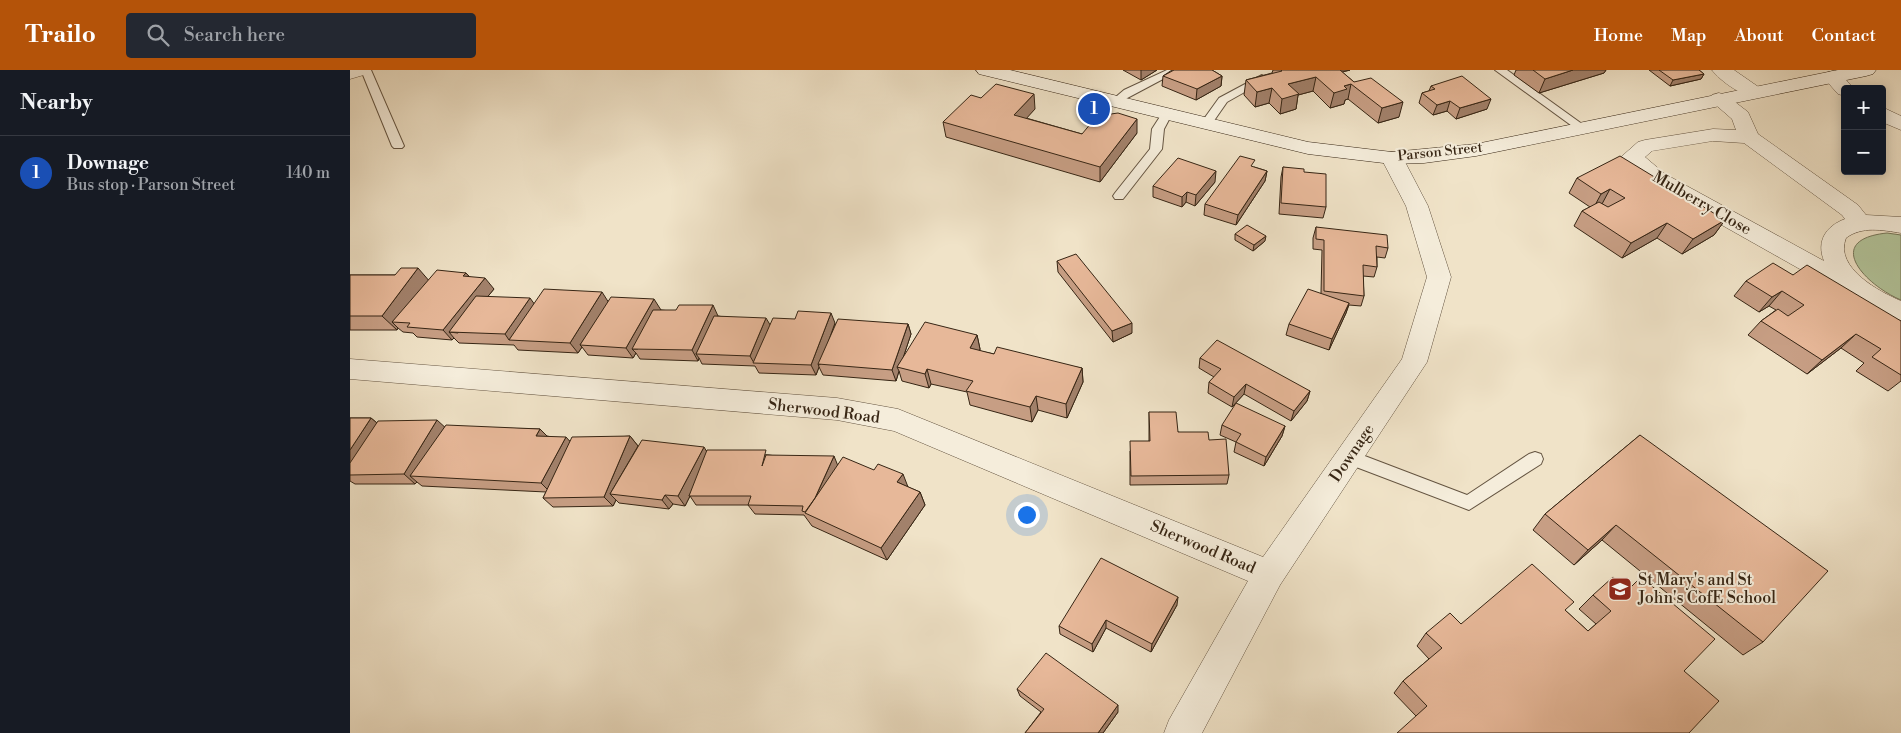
<!DOCTYPE html>
<html lang="en">
<head>
<meta charset="utf-8">
<style>
	body { margin:0; font-family:"Libre Bodoni",serif; background:#242831; color:#f1f3f6 }
	.controls { position:absolute; right:15px; top:15px; display:grid; overflow:hidden; border-radius:5px; box-shadow:0 2px 12px #0003 }
	.controls button { width:45px; height:45px; display:grid; place-items:center; padding:0; border:0; border-bottom:1px solid #363941; background:#171b24; color:#f1f3f6; font:25px sans-serif }
	.you { position:absolute; left:676px; top:444px; width:18px; height:18px; margin:-12px; border:4px solid #fff; border-radius:50%; background:#1a73e8; box-shadow:0 0 0 8px #1a73e833 }
	.badge { display:grid; place-items:center; width:32px; height:32px; border-radius:50%; background:#b45309; color:#fff; font-size:16px; font-weight:700 }
	.pin { position:absolute; translate:-50% -50%; border:2px solid #fff; box-shadow:0 1px 5px #0006 }
	.list { margin:0; padding:0; list-style:none }
	h2 { display:flex; justify-content:space-between; align-items:center; height:65px; margin:0; padding:0 20px; font-size:21px }
	h2 small { font-size:16px; font-weight:400; color:#9ea1a6 }
	.list li { display:grid; grid-template-columns:32px 1fr auto; gap:15px; align-items:center; box-sizing:border-box; height:75px; padding:0 20px; border-top:1px solid #363941 }
	.list b { display:block; font-size:19px; white-space:nowrap }
	.list p { margin:0; font-size:16px; white-space:nowrap; color:#9ea1a6 }
	.list em { font-size:16px; font-style:normal; color:#9ea1a6 }
	.icon { flex:none; width:28px; height:28px; fill:none; stroke:currentColor; stroke-width:2; stroke-linecap:round; stroke-linejoin:round }
	.map { position:relative; flex:none; width:1551px; height:663px; overflow:hidden }
	header { display:flex; align-items:center; gap:30px; box-sizing:border-box; height:70px; padding:0 25px; background:#b45309; color:#fff }
	header strong { font-size:24px }
	nav { display:flex; gap:28px; margin-inline-start:auto; font-size:18px }
	.search { width:350px; height:45px; background:#242831; display:flex; align-items:center; gap:12px; box-sizing:border-box; padding:0 18px; border-radius:5px; color:#9ea1a6; font-size:19px }
	main { display:flex }
	aside { flex:1; background:#171b24 }
	.map>svg:first-child { display:block }
	.green { fill:#b3c59b; stroke:#747558 }
	.lines { fill:none; stroke-linecap:round; stroke-linejoin:round }
	.lane-casing { stroke:#645441; stroke-width:2 }
	.street-casing { stroke:#645441; stroke-width:1 }
	.secondary-casing { stroke:#362514; stroke-width:1 }
	.lane { fill:#f5eddb; fill-rule:evenodd }
	.street { fill:#f5eddb; fill-rule:evenodd }
	.secondary { fill:#f5eddb; fill-rule:evenodd }
	.wall { fill:#c79e84; stroke:#362514 }
	.shaded-wall { fill:#a2816b; stroke:#362514 }
	.building { fill:#e7b899; stroke:#362514 }
	.labels { text-anchor:middle; dominant-baseline:central; stroke-width:4; stroke-linejoin:round; paint-order:stroke }
	.far-street-label { font-size:14px; fill:#362514; stroke:#f5eddb }
	.street-label { font-size:16px; fill:#362514; stroke:#f5eddb }
	.poi-label { font-size:16px; fill:#362514; stroke:#f5eddb; text-anchor:start }
</style>
</head>
<body>
<header>
<strong>Trailo</strong>
<div class="search"><svg class="icon" aria-label="search" viewBox="0 0 24 24"><circle cx="10" cy="10" r="6"/><path d="M15 15l6 6"/></svg>Search here</div>
<nav><a>Home</a><a>Map</a><a>About</a><a>Contact</a></nav>
</header>
<main>
<aside>
<h2>Nearby<small></small></h2>
<ul class="list">
<li><span class="badge" style="background:#1a4fb4">1</span><div><b>Downage</b><p>Bus stop · Parson Street</p></div><em>140 m</em></li>
</ul>
</aside>
<div class="map">
<svg width="1551" height="663" viewBox="0 0 1551 663">
	<rect width="100%" height="100%" fill="#f0e3c8"/>
	<filter id="stains"><feTurbulence type="fractalNoise" baseFrequency=".004" numOctaves="4"/><feColorMatrix values="0 0 0 0 .2 0 0 0 0 .09 0 0 0 0 .02 0 0 0 .5 -.17"/></filter>
	<radialGradient id="worn" r=".72"><stop offset=".6" stop-color="#630" stop-opacity="0"/><stop offset="1" stop-color="#630" stop-opacity=".3"/></radialGradient>
	<path class="green" d="M1537 163 1551 165V230C1517 216 1471 170 1537 163Z"/>
	<g class="lines">
		<g class="lane-casing">
			<path id="lane" d="M11 0H21L54 76 52 78H44L42 76Z
				M817 0H830L766 34 761 31 774 20Z
				M1145 0H1157L1239 59 1237 61H1229Z
				M912 5 917 8 916 10 877 32 861 55H853L851 53 869 28Z
				M817 41 822 44 814 59 812 79 773 129H765L763 126 765 123 800 79 802 59 813 42Z
				M999 380 1117 425 1179 384 1185 382 1191 384 1193 389 1191 394 1119 440 993 392 991 387 993 382Z"/>
		</g>
		<g class="street-casing">
			<path id="street" d="M0 0H20L17 4 0 9Z
				M1362 0H1384L1410 18 1413 22 1410 26C1396 30 1370 11 1362 0Z
				M1483 1 1490 3 1504 19H1495V26L1488 24 1473 7 1476 3Z
				M1369 23 1376 25 1398 42 1408 64 1508 135 1516 145 1551 147V163C1532 160 1512 156 1496 168 1484 198 1530 222 1551 231V251L1514 234 1497 223 1448 198 1299 114 1274 92 1271 87 1288 72 1295 70 1363 59 1386 60 1382 49 1359 29 1362 25ZM1363 71 1394 73 1492 145 1495 149C1476 156 1466 171 1474 191L1315 104 1295 87 1302 81Z
				M1532 37 1551 46V60L1532 52Z
				M1042 82 1050 83 1053 88 1078 136 1101 207 1077 292 930 515 852 663H814L819 650 898 511 544 361 487 350 0 309V289L487 328 548 339 913 487 1052 289 1077 207 1056 136 1031 88 1034 83Z"/>
		</g>
		<g class="secondary-casing">
			<path id="secondary" d="M626 0H660L958 72 1042 82 1126 74 1488 0H1526L1523 4 1516 6 1126 86 1074 93 1042 94 958 84 629 4Z"/>
		</g>
		<use href="#lane" class="lane"/>
		<use href="#street" class="street"/>
		<use href="#secondary" class="secondary"/>
	</g>
	<path class="wall" d="M773 0H807L791 10Z
		M822 0H862L872 6 871 16 846 30 812 16 813 6Z
		M923 0H1000L992 2 1004 12 1049 47 1028 53 998 29 995 30 994 34 980 38 963 21 948 25 946 39 930 44 919 33 905 37 894 25 896 10 922 3Z
		M1166 0H1256L1254 3 1189 23 1164 5Z
		M1299 0H1349L1354 4 1351 9 1320 16Z
		M1081 16 1137 39 1106 49 1097 41 1083 45 1069 33 1072 23 1079 21Z
		M631 28 685 39 676 48 732 64 787 63 750 112 596 67 593 52Z
		M904 97 917 101 915 111 886 155 854 145 855 134Z
		M933 97 954 102 976 137 973 148 929 144 931 107Z
		M1227 108 1375 150 1364 165 1332 184 1307 168 1272 188 1224 156 1232 141 1240 137 1219 123Z
		M865 112 845 136 836 132 832 137 803 127V116Z
		M966 157 1038 178 1035 188 1027 187V197L1024 207 1013 206 1014 226 1011 236 999 235 996 243 979 280 936 265 939 254 971 223 972 180 963 179V168Z
		M885 164 915 171 903 181 885 170Z
		M707 191 782 263 763 272 708 202Z
		M116 203 120 207 144 219 137 227 184 234 258 231 311 240 368 246 420 255 485 253 482 262 558 254 561 264 554 285 627 265 630 279V281L644 284 732 298 733 312 717 348 688 340 682 352 620 335 617 322 581 314 579 318 552 311 549 301 546 311 473 305 469 297 466 305 409 303 405 296 352 294 349 288 348 291 290 289 286 283 283 288 238 285 232 277 228 283 168 280 164 275 109 273 104 268 102 270 67 267 63 263 53 262 48 258 47 260H0V205H45L78 210Z
		M1443 205 1551 251V311L1538 321 1506 301 1514 293 1491 278 1457 304 1398 265 1411 251 1426 240 1419 236 1409 242 1384 226 1396 211Z
		M850 288 960 321 957 331 941 351 894 324 882 337 858 323 859 312 864 307 849 298Z
		M799 342 828 362 859 370 879 405 877 414 780 415V381L799 371Z
		M0 348H21L27 353 95 357 190 359 197 366 220 371 280 366 288 376 419 385 488 395 558 417 570 422 575 435 537 490 462 456 454 445 405 444 398 435H346L340 426 335 436 323 434 319 439 269 433 266 430 263 436 203 437 193 428 196 422 72 416 67 412 65 414H5L0 411Z
		M872 355 935 356 932 366 914 396 884 382 886 372 870 365Z
		M1290 365 1413 572 1393 585 1252 470 1224 495 1183 460 1195 444Z
		M1243 525 1334 601 1066 646 1044 623 1053 611 1079 589 1067 576 1076 563 1111 554 1216 541 1238 561 1246 554 1229 539Z
		M827 535 801 582 756 558 743 582 710 564 709 556Z
		M667 619 768 642 753 663H675L691 642 670 626Z"/>
	<path class="shaded-wall" d="M791 0H807L791 10Z
		M978 0H1000L977 6Z
		M1223 0H1256L1254 3 1189 23 1195 9Z
		M1354 4 1351 9 1320 16 1323 10Z
		M872 6 871 16 846 30 847 19Z
		M966 7 963 21 948 25 946 39 930 44 932 29 938 14Z
		M1001 14 998 29 995 30 994 34 980 38 984 23 994 16Z
		M922 18 919 33 905 37 907 22Z
		M684 24 685 39 666 60 664 45Z
		M1141 29 1137 39 1106 49 1110 38Z
		M1100 31 1097 41 1083 45 1087 35Z
		M1053 32 1049 47 1028 53 1032 38Z
		M787 49V63L750 112V97Z
		M866 101 865 112 845 136 846 125Z
		M917 101 915 111 886 155 888 145Z
		M1260 119 1252 134 1243 139 1251 124Z
		M837 122 836 132 832 137V127Z
		M1375 150 1364 165 1332 184 1343 169Z
		M1317 153 1307 168 1272 188 1281 173Z
		M916 166 915 171 903 181 904 175Z
		M68 198 81 213 42 252 48 258 47 260 32 246Z
		M116 203 125 213 113 206Z
		M135 208 144 219 108 263 99 262 104 268 102 270 93 260Z
		M1432 221 1419 236 1409 242 1422 227Z
		M252 222 259 233 230 275 232 277 228 283 220 273Z
		M180 228 188 239 159 270 155 264Z
		M304 229 311 240 288 279H282L286 283 283 288 276 278Z
		M999 233 996 243 979 280 982 269Z
		M363 235 368 246 346 284 349 288 348 291 342 280Z
		M481 243 485 253 470 295 468 294 469 297 466 305 461 295Z
		M416 248 422 258 404 293 400 286Z
		M782 253V263L763 272 762 261Z
		M558 254 561 264 550 297H547L549 301 546 311 542 300Z
		M1506 264 1491 278 1457 304 1472 290Z
		M627 265 630 279 623 293 620 278Z
		M732 298 733 312 717 348 716 334Z
		M577 299 581 314 579 318 575 304Z
		M896 314 894 324 882 337 884 327Z
		M960 321 957 331 941 351 944 341Z
		M686 326 688 340 682 352 680 337Z
		M21 348 33 358 0 405V380Z
		M87 350 98 360 60 406 67 412 65 414 54 404Z
		M935 356 932 366 914 396 916 387Z
		M190 359 200 369 186 366Z
		M280 366 288 376 260 424 266 430 263 436 254 427Z
		M216 367 225 377 200 422 191 413Z
		M354 377 360 387 339 426H340L335 436 328 426Z
		M484 386 488 396 458 444Z
		M553 404 558 417 547 412Z
		M570 422 575 435 537 490 531 478Z
		M315 425 323 434 319 439 312 430Z
		M1266 455 1252 470 1224 495 1238 480Z
		M828 527 827 535 801 582 802 574Z
		M756 550V558L743 582 742 574Z
		M768 635V642L753 663H748Z"/>
	<path class="building" d="M824 0H862L872 6 847 19 813 6Z
		M931 0H990L1004 12 1021 8 1053 32 1032 38 1001 14 994 16 997 19 984 23 966 7 938 14 949 24 932 29 922 18 907 22 896 10 932 1Z
		M1183 0H1223L1195 9Z
		M1309 0H1349L1354 4 1323 10Z
		M1112 6 1141 29 1110 38 1100 31 1087 35 1072 23 1085 19 1081 16Z
		M646 14 684 24 664 45 732 64 747 46 768 43 787 49 750 97 593 52 621 25 631 28Z
		M890 86 905 90 901 96 917 101 888 145 855 134Z
		M1270 86 1375 150 1343 169 1317 153 1281 173 1232 141 1249 132 1258 137 1275 128 1260 119 1251 124 1227 108Z
		M828 88 866 101 846 125 837 122 832 127 803 116Z
		M933 97 954 99V102L976 104V137L931 133Z
		M897 155 916 166 904 175 885 164Z
		M966 157 1037 165 1038 178 1026 176 1027 197 1013 195 1014 226 974 221V170L966 169Z
		M726 184 782 253 762 261 707 191Z
		M1423 193 1443 205 1457 195 1551 251V305L1522 287 1531 279 1506 264 1472 290 1411 251 1428 239 1438 246 1454 235 1432 221 1422 227 1396 211Z
		M51 198H68L32 246H0V205H45Z
		M87 200 116 203 113 206 135 208 93 260 57 257 60 253 42 252Z
		M194 219 252 222 220 273 159 270Z
		M958 219 999 233 982 269 939 254Z
		M126 226 180 228 155 264 99 262Z
		M261 227 304 229 276 278 230 275Z
		M329 235H363L342 280 282 279 303 240H326Z
		M448 241 481 243 461 295 403 293 423 248 445 249Z
		M364 246 416 248 400 286 346 284Z
		M488 249 558 254 542 300 468 294Z
		M575 252 627 265 620 278 644 284 647 277 732 298 716 334 686 326 680 337 616 321 623 311 577 299 575 304 547 297Z
		M867 270 960 321 944 341 896 314 884 327 859 312 871 299 850 288Z
		M886 333 935 356 916 387 886 372 891 364 872 355Z
		M799 342H826L828 362H858L859 370 876 369 879 405 781 406 780 371H800Z
		M0 348H21L0 380Z
		M87 350 54 404 0 405V393L28 351Z
		M96 355 190 359 186 366 216 367 191 413 60 406Z
		M1290 365 1478 501 1413 572 1266 455 1238 480 1195 444Z
		M280 366 254 427 193 428 222 367Z
		M292 370 354 377 328 426 315 425 312 430 260 424Z
		M357 380H416L412 396 416 385 484 386 465 428 455 442 452 441 453 436 398 435 401 426H339Z
		M493 387 524 400 528 394 553 404 547 412 570 422 531 478 455 443Z
		M751 488 828 527 802 574 756 550 742 574 709 556Z
		M1182 494 1224 532 1215 540 1238 561 1261 541 1243 525 1263 507 1278 520 1291 507 1365 569 1334 601 1369 631 1339 663H1047L1077 636 1053 611 1092 578 1076 563 1100 543 1111 554Z
		M696 583 768 635 748 663H675L694 639 667 619Z"/>
	<defs>
		<g id="school-square" transform="scale(1.25)"><rect x="-9" y="-9" width="18" height="18" rx="4" fill="#8f2418" stroke="#f5eddb"/><path d="M0-5L7-2L0 1L-7-2ZM-4 1L0 2.5L4 1V4Q0 6-4 4Z" fill="#fff"/></g>
	</defs>
	<g fill-rule="evenodd">
		<use href="#school-square" x="1270" y="519"/>
	</g>
	<g class="labels">
		<g class="far-street-label">
			<text transform="translate(1090 82) rotate(-6)">Parson Street</text>
		</g>
		<g class="street-label">
			<text transform="translate(1352 133) rotate(30)">Mulberry Close</text>
			<text transform="translate(474 341) rotate(7)">Sherwood Road</text>
			<text transform="translate(1002 383) rotate(-56)">Downage</text>
			<text transform="translate(853 477) rotate(23)">Sherwood Road</text>
		</g>
		<g class="poi-label">
			<text x="1288" y="510">St Mary's and St<tspan x="1288" dy="18">John's CofE School</tspan></text>
		</g>
	</g>
	<rect width="100%" height="100%" filter="url(#stains)"/>
	<rect width="100%" height="100%" fill="url(#worn)"/>
</svg>
<div class="controls">
<button>+</button>
<button>−</button>
</div>
<div class="you"></div>
<div class="pin badge" style="left:744px;top:39px;background:#1a4fb4">1</div>
</div>
</main>
</body>
</html>
